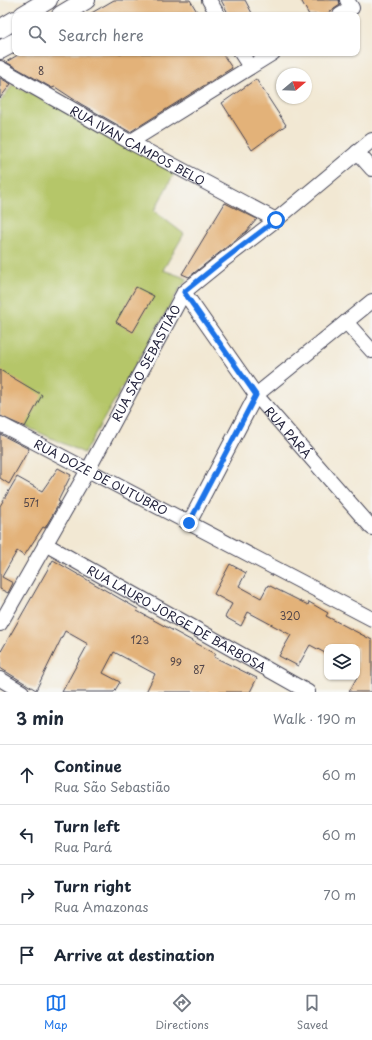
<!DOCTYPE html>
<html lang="en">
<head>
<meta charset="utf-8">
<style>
	body { margin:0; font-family:"Playpen Sans",sans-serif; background:#f6f6f7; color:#1f2937 }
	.controls { position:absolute; right:12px; bottom:12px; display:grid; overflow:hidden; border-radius:8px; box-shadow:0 1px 3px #0004 }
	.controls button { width:36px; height:36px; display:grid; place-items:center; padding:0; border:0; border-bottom:1px solid #e0e1e3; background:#fff; color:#1f2937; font:20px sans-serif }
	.compass { position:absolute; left:276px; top:68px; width:36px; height:36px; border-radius:50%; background:#fff; box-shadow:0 1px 3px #0004; rotate:71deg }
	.stop { position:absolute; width:12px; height:12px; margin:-9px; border:3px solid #1a73e8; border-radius:50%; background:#fff }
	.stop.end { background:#1a73e8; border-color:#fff; box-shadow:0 1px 4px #0008 }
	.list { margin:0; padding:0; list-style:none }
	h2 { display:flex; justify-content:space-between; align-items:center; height:52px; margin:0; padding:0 16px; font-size:17px }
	h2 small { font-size:13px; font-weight:400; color:#747a83 }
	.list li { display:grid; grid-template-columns:26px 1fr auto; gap:12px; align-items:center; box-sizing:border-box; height:60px; padding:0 16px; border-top:1px solid #e0e1e3 }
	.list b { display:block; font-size:15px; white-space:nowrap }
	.list p { margin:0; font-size:13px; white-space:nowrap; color:#747a83 }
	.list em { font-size:13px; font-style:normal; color:#747a83 }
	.icon { flex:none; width:22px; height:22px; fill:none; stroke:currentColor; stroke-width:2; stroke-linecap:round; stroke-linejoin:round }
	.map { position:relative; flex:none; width:372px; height:692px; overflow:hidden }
	.search { position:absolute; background:#fff; box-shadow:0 1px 3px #0004; left:12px; right:12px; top:12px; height:44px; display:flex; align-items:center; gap:10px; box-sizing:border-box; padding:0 14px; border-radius:8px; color:#747a83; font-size:15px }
	.sheet { height:292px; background:#fff }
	nav { display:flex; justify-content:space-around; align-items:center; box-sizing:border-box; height:56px; border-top:1px solid #e0e1e3; background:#fff; font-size:11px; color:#747a83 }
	nav a { display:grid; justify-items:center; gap:2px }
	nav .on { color:#1a73e8 }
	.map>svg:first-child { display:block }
	.green { fill:#b5c669; stroke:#6c7452 }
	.building { fill:#e3b279 }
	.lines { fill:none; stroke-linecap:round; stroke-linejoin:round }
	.minor-casing { stroke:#414052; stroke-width:16 }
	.major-casing { stroke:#414052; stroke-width:20 }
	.minor { stroke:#fff; stroke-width:14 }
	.major { stroke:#fff; stroke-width:18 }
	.route { stroke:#1a73e8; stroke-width:5 }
	.labels { text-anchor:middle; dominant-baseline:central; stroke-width:3; stroke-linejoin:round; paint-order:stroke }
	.number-label { font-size:10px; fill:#52464a }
	.street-label { font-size:12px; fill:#22223b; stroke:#f6f6f2 }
</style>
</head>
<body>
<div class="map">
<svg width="372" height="692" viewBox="0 0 372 692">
	<rect width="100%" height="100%" fill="#f6f6f2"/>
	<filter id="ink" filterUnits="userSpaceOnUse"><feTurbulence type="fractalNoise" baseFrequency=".025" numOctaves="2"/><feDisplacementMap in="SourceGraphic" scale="8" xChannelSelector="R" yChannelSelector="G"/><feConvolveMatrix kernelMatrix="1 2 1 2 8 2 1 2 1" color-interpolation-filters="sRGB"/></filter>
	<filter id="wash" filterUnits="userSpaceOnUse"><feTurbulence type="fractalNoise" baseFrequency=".012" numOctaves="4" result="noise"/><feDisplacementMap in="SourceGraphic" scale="16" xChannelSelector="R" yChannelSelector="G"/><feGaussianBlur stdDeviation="0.9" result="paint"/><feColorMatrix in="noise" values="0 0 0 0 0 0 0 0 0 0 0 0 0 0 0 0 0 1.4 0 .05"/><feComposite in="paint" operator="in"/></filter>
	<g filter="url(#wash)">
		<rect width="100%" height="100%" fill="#f2e8d3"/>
		<path class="green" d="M13 84 176 170 154 211 184 234 163 270 188 279 180 288 84 453 25 426 0 412V102Z"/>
		<g id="blocks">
			<path class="building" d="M114 0H190L199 15H88Z
				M221 0H245L253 15H229Z
				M301 0H339L340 5 325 15H309Z
				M21 53H222L232 68 130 132 81 104 55 87 52 88 6 62Z
				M0 78 11 84 0 98Z
				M256 79 286 125 252 150 222 103Z
				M225 203 257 219 246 232 243 234 189 277 182 274Z
				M136 287 154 296 133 332 116 322Z
				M0 370 42 395 25 427 0 416Z
				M0 434 29 449 9 484 0 478Z
				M58 468 71 475 58 501 60 502 45 528 43 527 24 556 17 551 2 577 13 583 8 593 0 589V506L17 477 42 491Z
				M53 560 138 609 137 611 216 654 214 657 257 678 250 692H146L155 674 114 652 103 673 120 682 114 692H62L88 644 65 631 36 690 0 668V653Z
				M230 564 246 573 239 586 261 598 268 585 308 605 309 602 328 613 326 616 372 640V692H349L357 677V647H327V654L310 645 298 666 279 656 291 635 248 612 241 626 225 617 232 604 214 594Z"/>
		</g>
	</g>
	<g filter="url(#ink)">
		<use href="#blocks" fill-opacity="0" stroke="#414052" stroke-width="1"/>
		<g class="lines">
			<g class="minor-casing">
				<g id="minor">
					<path d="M209 0 218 15"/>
					<path d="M340 15 352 8 347 0"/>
					<path d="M241 53 250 67"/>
					<path id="s1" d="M0 68 130 142 276 220"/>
					<path d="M130 142 273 53"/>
					<path d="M357 152 372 169"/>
					<path id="s2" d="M184 292 256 395 372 528"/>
					<path d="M346 322 372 351"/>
					<path id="s3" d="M0 424 372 619"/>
					<path d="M189 523 256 395 372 301"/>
					<path id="s4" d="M45 544 308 692"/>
					<path id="s5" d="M0 624 88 470 184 292 221 262 276 220 372 140"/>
					<path d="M0 679 22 692"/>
				</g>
			</g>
			<g class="major-casing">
				<path id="major" d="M23 15 48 0
					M61 15 86 0
					M0 29 15 20
					M0 50 15 42"/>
			</g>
			<use href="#minor" class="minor"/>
			<use href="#major" class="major"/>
		</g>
	</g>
	<g class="lines" filter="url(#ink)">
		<path class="route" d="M189 523 256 395 184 292 221 262 276 220"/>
	</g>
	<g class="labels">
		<g class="number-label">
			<text x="41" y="70">8</text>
			<text x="31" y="502">571</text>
			<text x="290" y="615">320</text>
			<text x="140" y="639">123</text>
			<text x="176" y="661">99</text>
			<text x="199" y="669">87</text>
		</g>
		<g class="street-label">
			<text stroke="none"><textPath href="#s1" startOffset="158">RUA IVAN CAMPOS BELO</textPath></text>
			<text stroke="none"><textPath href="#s5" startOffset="299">RUA SÃO SEBASTIÃO</textPath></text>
			<text stroke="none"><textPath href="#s2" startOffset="175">RUA PARÁ</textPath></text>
			<text stroke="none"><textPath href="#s3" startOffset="114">RUA DOZE DE OUTUBRO</textPath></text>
			<text stroke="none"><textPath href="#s4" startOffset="151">RUA LAURO JORGE DE BARBOSA</textPath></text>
		</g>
	</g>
</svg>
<div class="controls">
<button><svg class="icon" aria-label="layers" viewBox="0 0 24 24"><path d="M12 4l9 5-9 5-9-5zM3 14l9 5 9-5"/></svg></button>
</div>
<svg class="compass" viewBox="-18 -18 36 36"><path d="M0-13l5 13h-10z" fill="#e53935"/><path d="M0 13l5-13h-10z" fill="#747a83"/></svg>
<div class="stop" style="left:276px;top:220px"></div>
<div class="stop end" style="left:189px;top:523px"></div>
<div class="search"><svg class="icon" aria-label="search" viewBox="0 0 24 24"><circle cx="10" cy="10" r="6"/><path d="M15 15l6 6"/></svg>Search here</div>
</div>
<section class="sheet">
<h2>3 min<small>Walk · 190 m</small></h2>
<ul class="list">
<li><svg class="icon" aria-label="ahead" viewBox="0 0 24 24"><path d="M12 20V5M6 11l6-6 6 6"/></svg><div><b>Continue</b><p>Rua São Sebastião</p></div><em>60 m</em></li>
<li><svg class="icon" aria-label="left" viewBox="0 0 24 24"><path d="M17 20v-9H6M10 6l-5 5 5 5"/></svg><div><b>Turn left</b><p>Rua Pará</p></div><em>60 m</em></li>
<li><svg class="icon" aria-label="right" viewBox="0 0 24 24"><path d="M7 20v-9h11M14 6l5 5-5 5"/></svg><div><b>Turn right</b><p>Rua Amazonas</p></div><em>70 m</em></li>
<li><svg class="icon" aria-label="arrive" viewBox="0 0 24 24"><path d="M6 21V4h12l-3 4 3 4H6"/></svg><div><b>Arrive at destination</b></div></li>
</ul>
</section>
<nav>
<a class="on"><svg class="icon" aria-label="map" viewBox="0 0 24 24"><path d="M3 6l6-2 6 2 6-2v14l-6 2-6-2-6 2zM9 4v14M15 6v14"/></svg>Map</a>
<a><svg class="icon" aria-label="directions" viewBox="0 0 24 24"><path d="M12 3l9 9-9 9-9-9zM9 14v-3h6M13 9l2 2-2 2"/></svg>Directions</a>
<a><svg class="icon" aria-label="saved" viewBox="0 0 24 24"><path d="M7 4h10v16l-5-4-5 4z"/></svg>Saved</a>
</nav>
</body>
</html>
